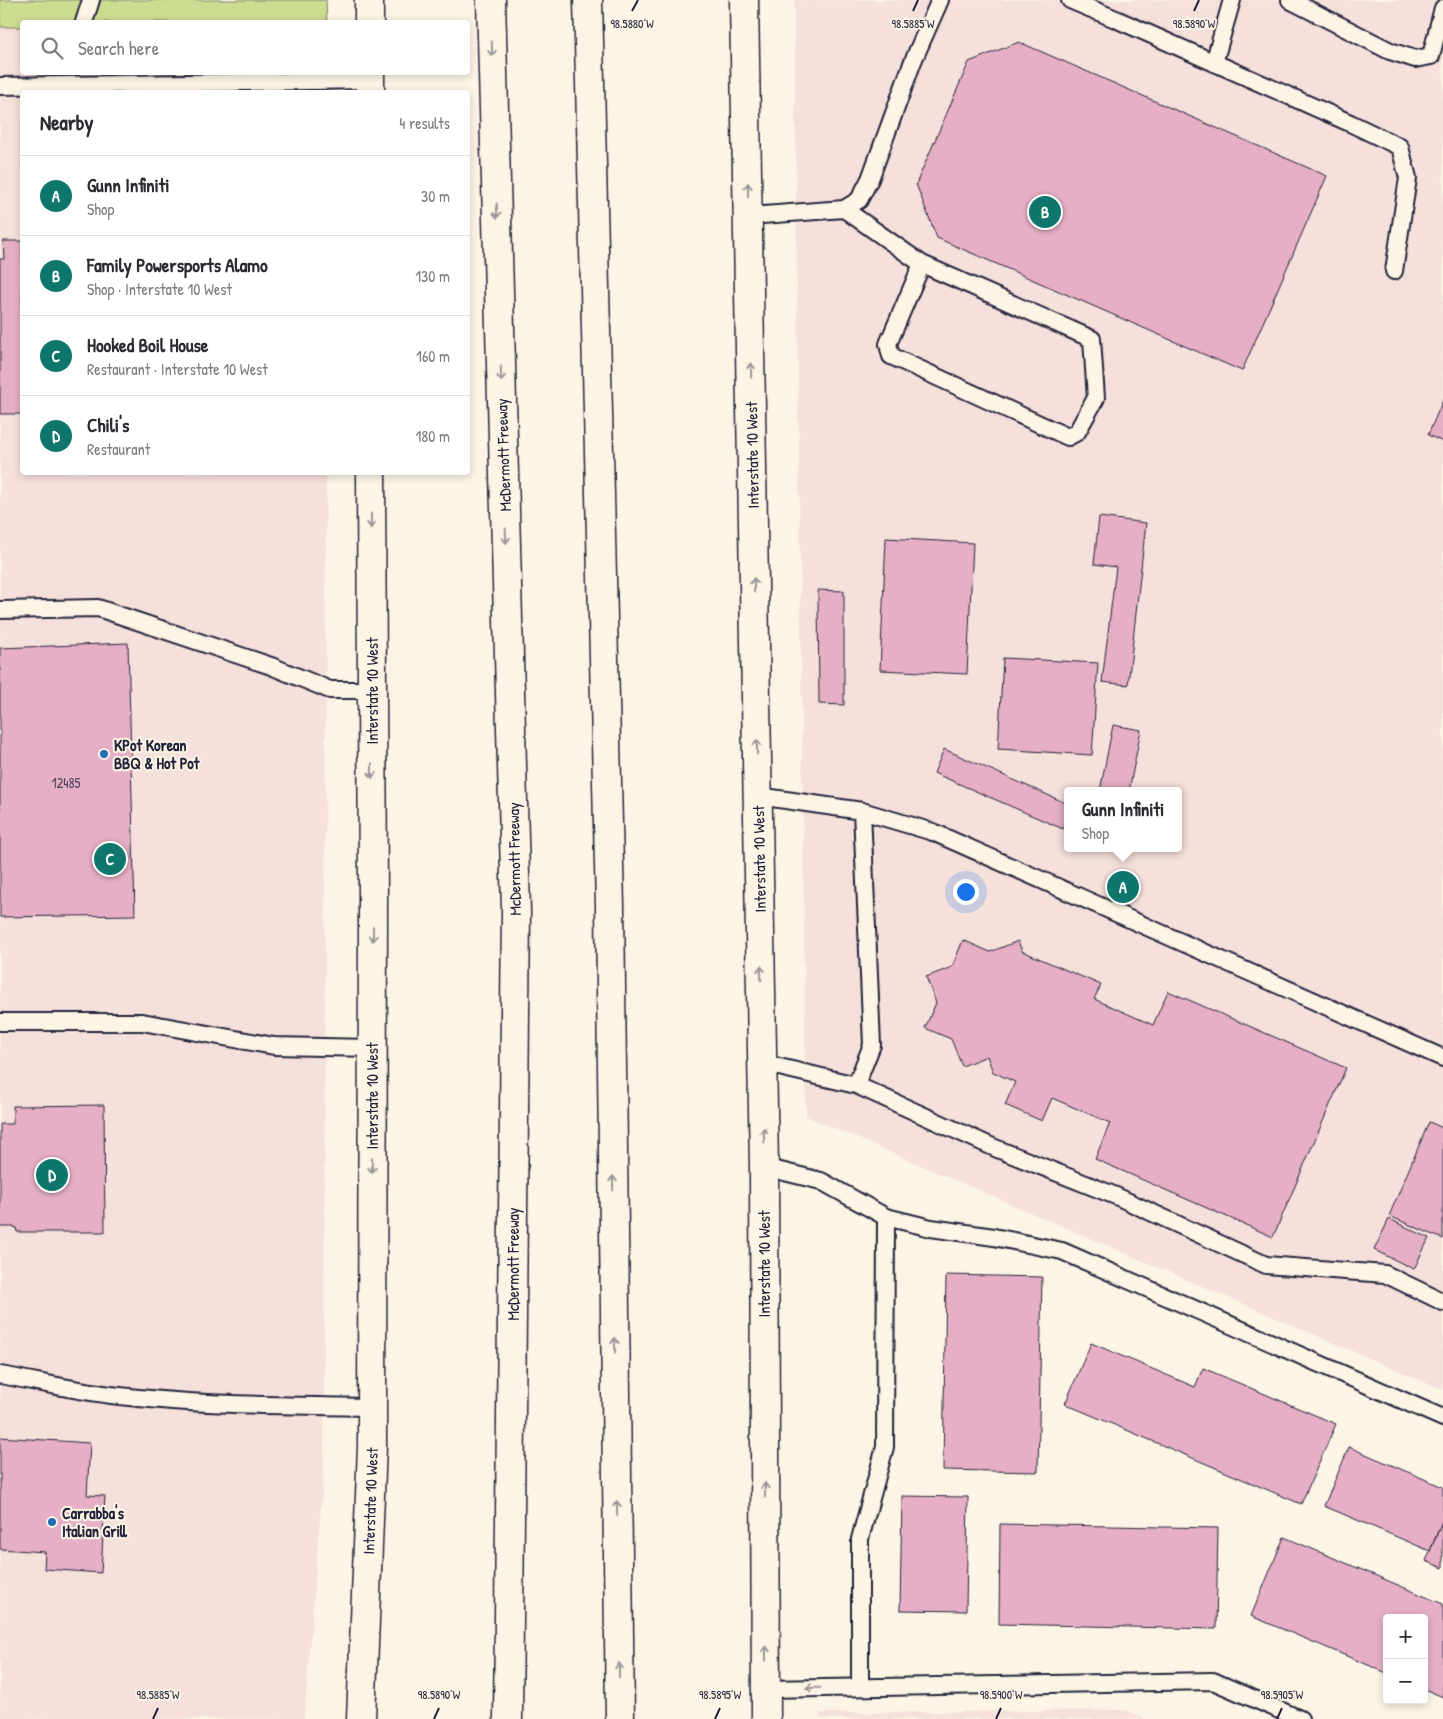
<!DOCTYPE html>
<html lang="en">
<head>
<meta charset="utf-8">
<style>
	body { margin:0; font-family:"Patrick Hand",sans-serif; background:#f2f2f3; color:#2b2b33 }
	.controls { position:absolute; right:15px; bottom:15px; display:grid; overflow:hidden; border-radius:5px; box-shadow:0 2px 8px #0003 }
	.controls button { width:45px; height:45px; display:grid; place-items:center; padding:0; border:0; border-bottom:1px solid #e1e1e2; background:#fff; color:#2b2b33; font:25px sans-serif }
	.you { position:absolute; left:965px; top:891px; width:18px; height:18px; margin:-12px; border:4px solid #fff; border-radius:50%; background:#1a73e8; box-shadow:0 0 0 8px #1a73e833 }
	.badge { display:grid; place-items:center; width:32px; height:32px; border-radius:50%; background:#0f766e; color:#fff; font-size:16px; font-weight:700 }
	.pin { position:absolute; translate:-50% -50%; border:2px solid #fff; box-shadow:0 1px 5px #0006 }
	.popup { position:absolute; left:1064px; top:787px; width:118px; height:65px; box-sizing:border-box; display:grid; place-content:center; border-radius:5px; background:#fff; filter:drop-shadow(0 1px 4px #0005); font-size:16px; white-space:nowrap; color:#7c7c81 }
	.popup b { font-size:19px; color:#2b2b33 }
	.popup::after { content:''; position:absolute; left:50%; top:100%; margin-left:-10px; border:10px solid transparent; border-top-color:#fff }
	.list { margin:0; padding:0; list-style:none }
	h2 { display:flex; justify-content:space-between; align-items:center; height:65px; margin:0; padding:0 20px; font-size:21px }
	h2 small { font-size:16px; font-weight:400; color:#7c7c81 }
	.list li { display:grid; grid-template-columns:32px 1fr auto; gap:15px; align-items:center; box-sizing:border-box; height:80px; padding:0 20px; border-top:1px solid #e1e1e2 }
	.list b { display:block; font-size:19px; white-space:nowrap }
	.list p { margin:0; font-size:16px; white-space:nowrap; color:#7c7c81 }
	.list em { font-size:16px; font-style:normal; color:#7c7c81 }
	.icon { flex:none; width:28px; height:28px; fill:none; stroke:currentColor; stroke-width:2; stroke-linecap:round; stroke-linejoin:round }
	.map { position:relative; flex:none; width:1443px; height:1719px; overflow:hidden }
	.search { position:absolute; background:#fff; box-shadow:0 2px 8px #0003; left:20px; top:20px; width:450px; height:55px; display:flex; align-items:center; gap:12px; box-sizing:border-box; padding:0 18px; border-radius:5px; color:#7c7c81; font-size:19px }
	.panel { position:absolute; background:#fff; box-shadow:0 2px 8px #0003; left:20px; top:90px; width:450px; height:385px; border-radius:5px }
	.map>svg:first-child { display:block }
	.built { fill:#f5e0db; fill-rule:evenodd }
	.green { fill:#ccdc90; stroke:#777f66 }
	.building { fill:#e6afc5; stroke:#22223b }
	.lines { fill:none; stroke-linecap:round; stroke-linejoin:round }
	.service-casing { stroke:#22223b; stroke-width:20 }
	.secondary-casing { stroke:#22223b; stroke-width:31 }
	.motorway-casing { stroke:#22223b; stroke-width:31 }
	.service { stroke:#fcf5e5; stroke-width:16 }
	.secondary { stroke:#fcf5e5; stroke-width:28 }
	.motorway { stroke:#fcf5e5; stroke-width:28 }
	.oneway { stroke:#9a9698 }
	.ticks { fill:none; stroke:#22223b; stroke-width:2 }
	.poi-dot { fill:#1f6fb2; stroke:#fcf5e5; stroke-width:2 }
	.labels { text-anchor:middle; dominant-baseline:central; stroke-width:4; stroke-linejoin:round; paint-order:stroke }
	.number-label { font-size:14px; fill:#53455e }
	.street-label { font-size:16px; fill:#22223b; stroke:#fcf5e5 }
	.poi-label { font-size:16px; font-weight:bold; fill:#22223b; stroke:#fcf5e5; text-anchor:start }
	.ticks-label { font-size:12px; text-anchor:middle; fill:#22223b; stroke:#fcf5e5; stroke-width:4; stroke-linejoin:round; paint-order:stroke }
</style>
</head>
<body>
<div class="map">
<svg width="1443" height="1719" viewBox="0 0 1443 1719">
	<rect width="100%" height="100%" fill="#fcf5e5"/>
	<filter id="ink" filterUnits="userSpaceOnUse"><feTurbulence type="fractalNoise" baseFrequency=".02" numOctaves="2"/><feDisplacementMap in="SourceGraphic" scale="10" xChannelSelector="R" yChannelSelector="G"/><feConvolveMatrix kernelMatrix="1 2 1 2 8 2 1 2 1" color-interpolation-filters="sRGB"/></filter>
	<g filter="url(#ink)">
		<path class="built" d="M794 0H1443V1390L806 1116ZM1068 791H1178V848H1068Z
			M0 27H22V72L327 73V92H22V472L326 473 324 1467 304 1719H0Z
			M1126 1710 1145 1719H820V1713Z"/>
		<path class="green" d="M0 0H326L327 22H22V27H0Z"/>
		<path class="building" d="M1019 42 1327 176 1242 371 937 238 916 184 969 62Z
			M3 241H22V414H0V259H4Z
			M1443 400V442L1428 435Z
			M1099 517 1146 523 1128 685 1102 682 1116 567 1094 564Z
			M886 538 973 543 967 674 880 670Z
			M818 590 844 591V705L819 704Z
			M128 643 135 915 0 917V648Z
			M1003 658 1098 663 1092 755 998 749Z
			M1113 725 1141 730 1129 791H1100Z
			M944 749 1068 804V817L1063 829 934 773Z
			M963 940 990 952 1018 941 1022 951 1101 985 1094 999 1153 1025 1168 991 1346 1068 1273 1237 1095 1159 1110 1123 1052 1098 1042 1121 1005 1105 1015 1082 993 1072 987 1056 962 1066 951 1039 925 1028 936 1003 926 977 952 967Z
			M104 1105 105 1232H17L16 1227H0V1124H13V1106Z
			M1429 1122 1443 1128V1239L1389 1216Z
			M1389 1219 1429 1238 1414 1269 1374 1250Z
			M946 1275 1042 1277 1038 1472 943 1470Z
			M1091 1343 1195 1387 1203 1368 1336 1424 1301 1504 1065 1404Z
			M0 1437 90 1443 87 1495 105 1496 101 1573 44 1569 45 1552 0 1549Z
			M1349 1447 1443 1487V1519L1430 1551 1324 1506Z
			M902 1496 968 1497 966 1611 900 1610Z
			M1443 1519V1568L1426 1561Z
			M1000 1524 1218 1528 1216 1629 999 1624Z
			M1284 1537 1443 1604V1697L1424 1689V1618H1387V1673L1251 1616Z"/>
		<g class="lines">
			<g class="service-casing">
				<path id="service" d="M1070 0 1118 20 1350 123 1400 147 1408 178 1394 271
					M1290 0 1390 51 1415 59 1431 56 1443 8
					M84 22 91 0
					M1214 63 1232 0
					M0 86 370 80
					M844 209 922 264 888 344 891 356 1068 437 1077 432 1096 398 1092 339 922 264
					M749 216 844 209 859 200 870 179 913 61 940 0
					M0 610 98 608 271 666 330 690H372
					M758 796 862 811 933 832 1443 1058
					M0 1022H142L274 1046 372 1048
					M762 1063 856 1085 995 1148 1116 1196 1266 1265 1385 1274 1443 1302
					M856 1085 872 1045 862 811
					M764 1167 821 1181 886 1217 931 1228 994 1237 1062 1251 1443 1418
					M0 1375C40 1382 80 1392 120 1396 204 1406 288 1405 372 1407
					M860 1687V1539L885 1447 886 1217
					M766 1689 1213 1681 1300 1719"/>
			</g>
			<g class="secondary-casing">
				<path id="secondary" d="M369 0V22
					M744 0 764 1167 766 1719
					M370 72V92
					M361 1719 372 1446 373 900 371 472"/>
			</g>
			<g class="motorway-casing">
				<path id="motorway" d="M491 0 516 911 508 1719
					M588 0 610 906 620 1719"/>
			</g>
			<use href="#service" class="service"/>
			<use href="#secondary" class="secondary"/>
			<use href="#motorway" class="motorway"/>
		</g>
		<defs><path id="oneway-shaft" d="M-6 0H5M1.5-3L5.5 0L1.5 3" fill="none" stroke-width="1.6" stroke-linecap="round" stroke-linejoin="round" transform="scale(1.25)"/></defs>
		<g class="oneway">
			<use href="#oneway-shaft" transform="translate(492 49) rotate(88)"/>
			<use href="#oneway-shaft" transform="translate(748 190) rotate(-91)"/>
			<use href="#oneway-shaft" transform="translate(497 211) rotate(88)"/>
			<use href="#oneway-shaft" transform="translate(751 370) rotate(-91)"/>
			<use href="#oneway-shaft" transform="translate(501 374) rotate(88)"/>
			<use href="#oneway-shaft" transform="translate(371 521) rotate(90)"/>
			<use href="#oneway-shaft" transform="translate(506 536) rotate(88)"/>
			<use href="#oneway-shaft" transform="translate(754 585) rotate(-91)"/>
			<use href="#oneway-shaft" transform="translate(757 747) rotate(-91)"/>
			<use href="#oneway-shaft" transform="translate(372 771) rotate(90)"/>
			<use href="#oneway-shaft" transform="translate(373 934) rotate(90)"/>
			<use href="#oneway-shaft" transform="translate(761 973) rotate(-91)"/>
			<use href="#oneway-shaft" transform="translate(764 1135) rotate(-91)"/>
			<use href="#oneway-shaft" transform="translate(372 1166) rotate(90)"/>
			<use href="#oneway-shaft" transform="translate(613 1183) rotate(-91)"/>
			<use href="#oneway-shaft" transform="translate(615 1345) rotate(-91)"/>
			<use href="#oneway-shaft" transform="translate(765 1490) rotate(-90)"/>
			<use href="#oneway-shaft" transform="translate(617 1508) rotate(-91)"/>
			<use href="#oneway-shaft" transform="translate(766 1653) rotate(-90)"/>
			<use href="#oneway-shaft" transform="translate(619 1670) rotate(-91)"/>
			<use href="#oneway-shaft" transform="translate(813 1688) rotate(179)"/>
		</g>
	</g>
	<path class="ticks" d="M632 11 638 0M913 11 918 0M1194 11 1199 0M153 1719 158 1708M434 1719 439 1708M715 1719 720 1708M996 1719 1001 1708M1277 1719 1282 1708"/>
	<g class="poi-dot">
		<circle cx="104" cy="754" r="5"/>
		<circle cx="52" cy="1522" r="5"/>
	</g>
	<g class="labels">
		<g class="number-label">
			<text x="66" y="782">12485</text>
		</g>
		<g class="street-label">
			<text transform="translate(503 455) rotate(-92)">McDermott Freeway</text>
			<text transform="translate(752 455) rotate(-91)">Interstate 10 West</text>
			<text transform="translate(372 691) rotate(-90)">Interstate 10 West</text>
			<text transform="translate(514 859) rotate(-91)">McDermott Freeway</text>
			<text transform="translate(759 859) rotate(-91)">Interstate 10 West</text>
			<text transform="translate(372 1096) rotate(-90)">Interstate 10 West</text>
			<text transform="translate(513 1264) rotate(-90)">McDermott Freeway</text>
			<text transform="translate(764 1264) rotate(-90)">Interstate 10 West</text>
			<text transform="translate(370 1501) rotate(-88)">Interstate 10 West</text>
		</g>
		<g class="poi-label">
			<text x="114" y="745">KPot Korean<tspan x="114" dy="18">BBQ &amp; Hot Pot</tspan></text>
			<text x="62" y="1513">Carrabba's<tspan x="62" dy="18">Italian Grill</tspan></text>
		</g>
	</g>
	<g class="ticks-label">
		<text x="632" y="28">98.5880°W</text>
		<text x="913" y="28">98.5885°W</text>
		<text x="1194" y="28">98.5890°W</text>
		<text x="158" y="1699">98.5885°W</text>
		<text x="439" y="1699">98.5890°W</text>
		<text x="720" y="1699">98.5895°W</text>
		<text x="1001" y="1699">98.5900°W</text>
		<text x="1282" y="1699">98.5905°W</text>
	</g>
</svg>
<div class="controls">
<button>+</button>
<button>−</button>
</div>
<div class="you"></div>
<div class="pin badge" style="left:1123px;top:887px">A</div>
<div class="popup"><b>Gunn Infiniti</b>Shop</div>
<div class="pin badge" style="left:1045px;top:212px">B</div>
<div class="pin badge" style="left:110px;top:859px">C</div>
<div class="pin badge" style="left:52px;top:1175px">D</div>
<div class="search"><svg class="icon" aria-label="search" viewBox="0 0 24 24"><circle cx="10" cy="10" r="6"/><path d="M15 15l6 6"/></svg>Search here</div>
<section class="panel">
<h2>Nearby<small>4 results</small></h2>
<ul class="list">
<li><span class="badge">A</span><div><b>Gunn Infiniti</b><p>Shop</p></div><em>30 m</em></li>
<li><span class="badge">B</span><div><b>Family Powersports Alamo</b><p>Shop · Interstate 10 West</p></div><em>130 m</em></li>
<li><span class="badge">C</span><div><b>Hooked Boil House</b><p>Restaurant · Interstate 10 West</p></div><em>160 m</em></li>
<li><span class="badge">D</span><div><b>Chili's</b><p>Restaurant</p></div><em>180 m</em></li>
</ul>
</section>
</div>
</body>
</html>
